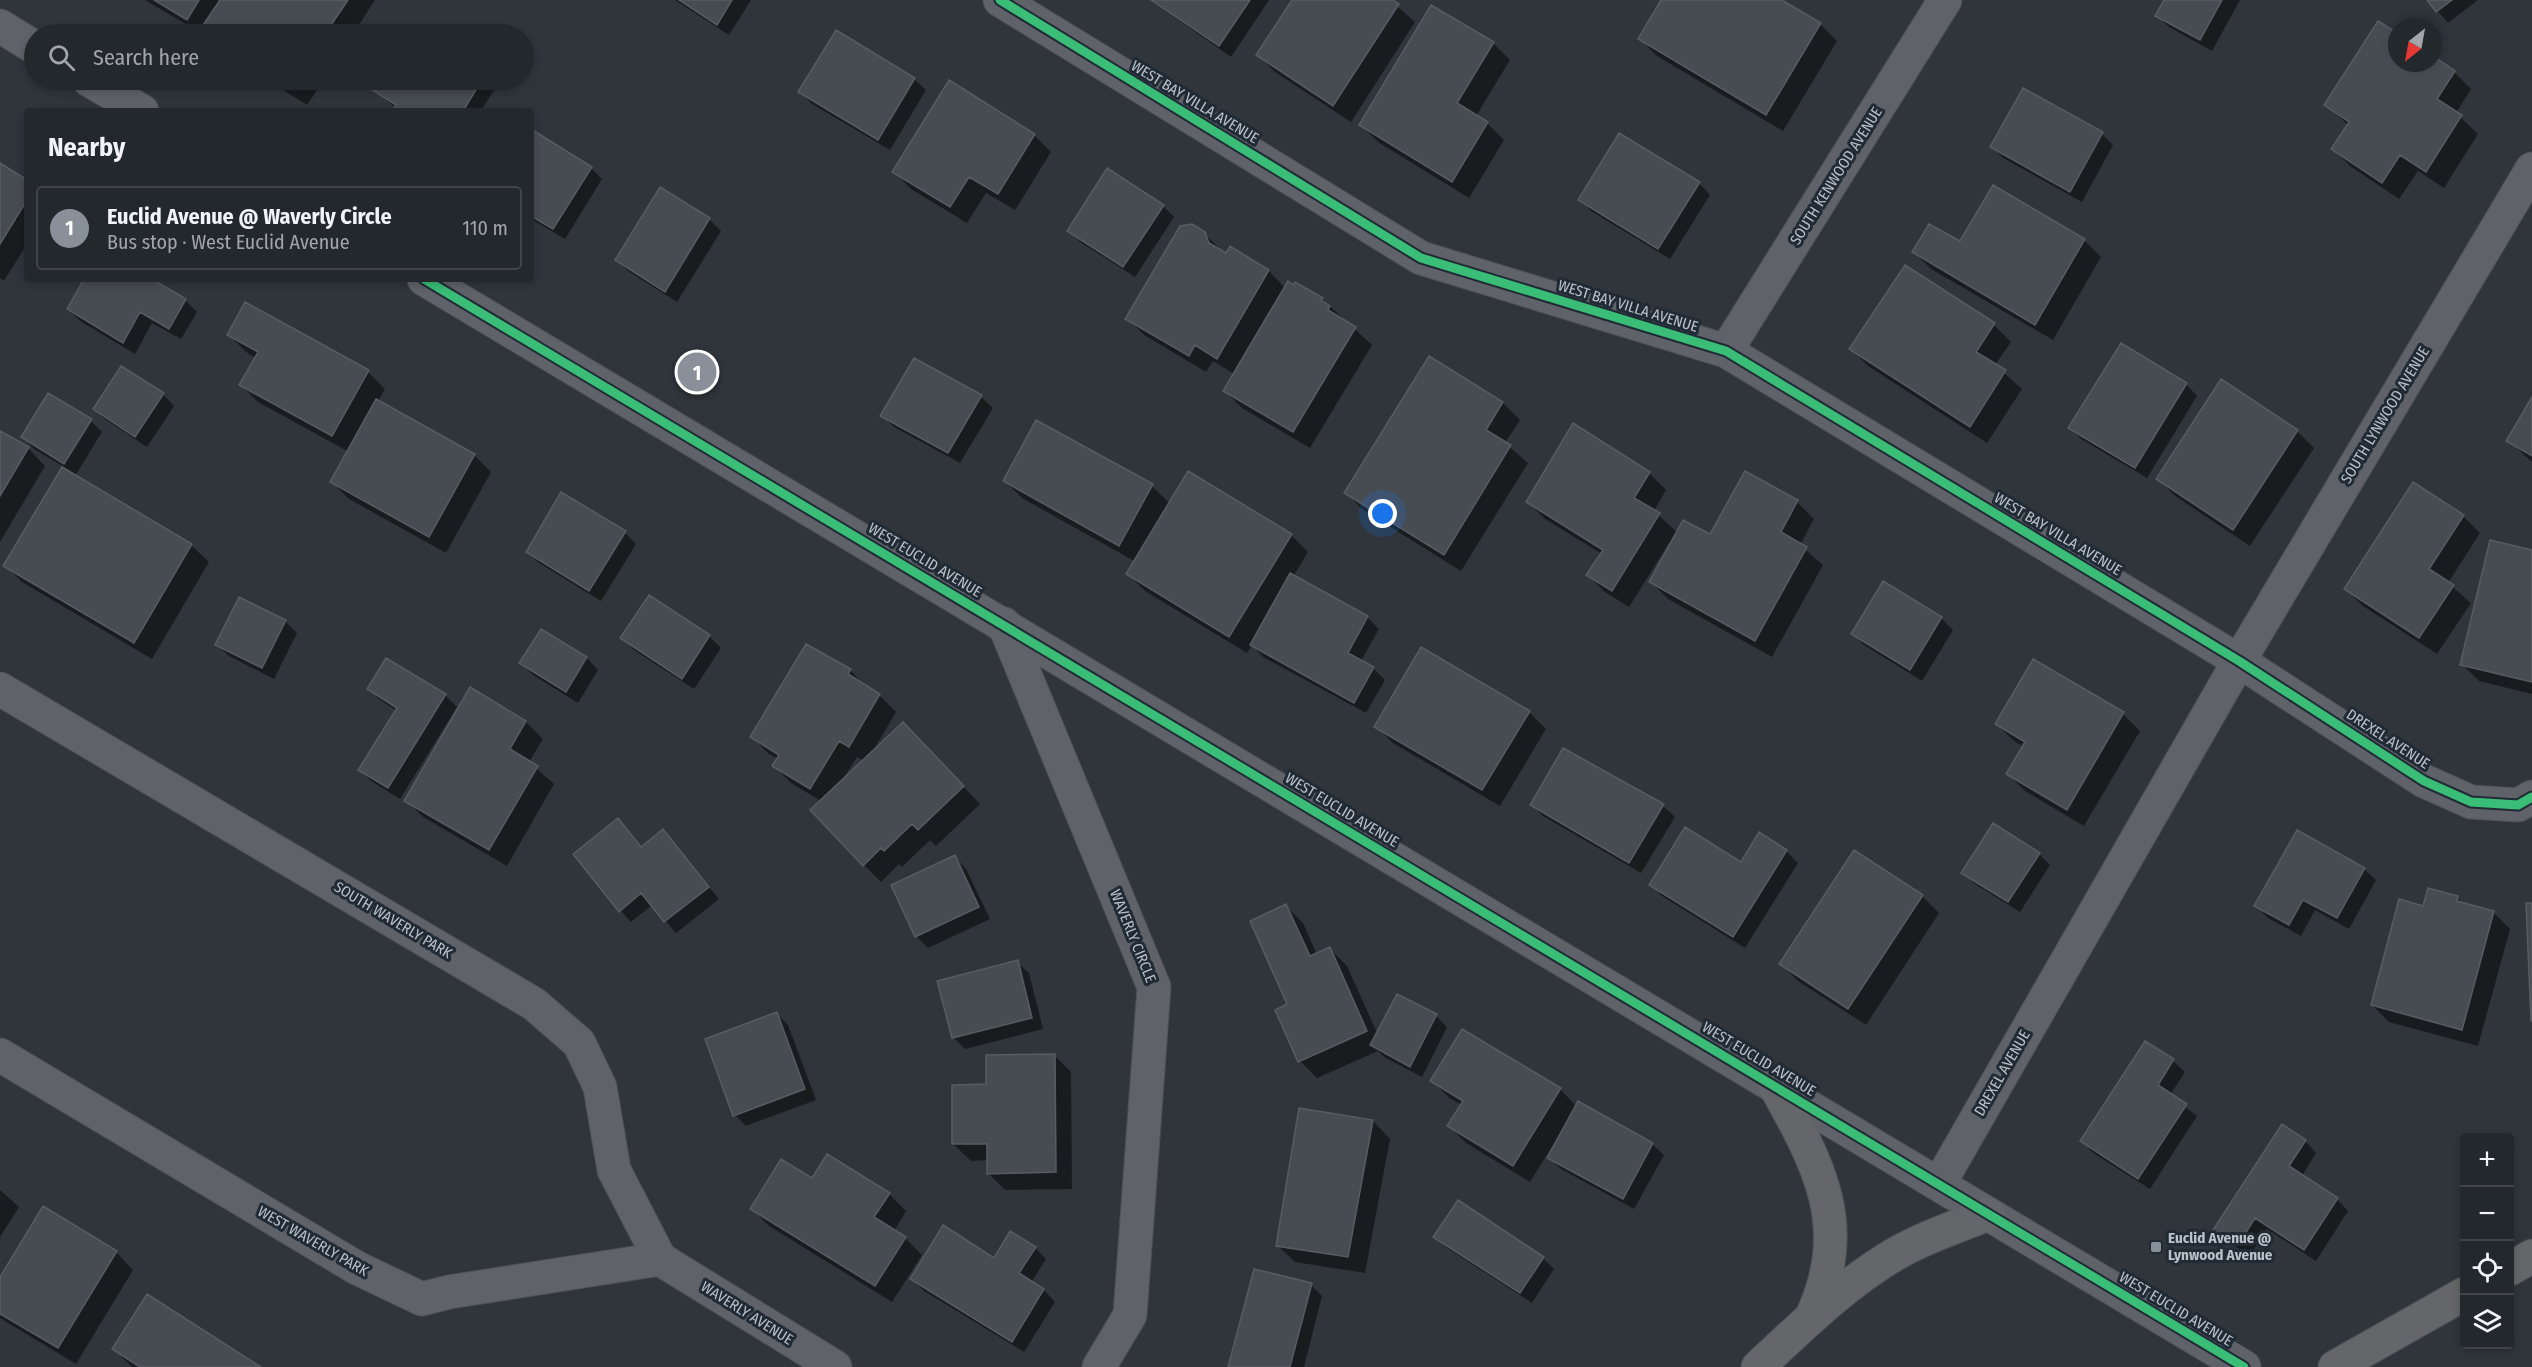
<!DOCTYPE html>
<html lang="en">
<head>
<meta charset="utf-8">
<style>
	body { margin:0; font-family:"Fira Sans Condensed",sans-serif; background:#2f3438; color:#f1f3f6 }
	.controls { position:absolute; right:18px; bottom:18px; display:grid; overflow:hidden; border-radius:6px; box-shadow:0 3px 9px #0003 }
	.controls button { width:54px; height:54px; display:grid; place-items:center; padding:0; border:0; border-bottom:2px solid #404448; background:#23282c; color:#f1f3f6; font:30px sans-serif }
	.compass { position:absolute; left:2388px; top:18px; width:54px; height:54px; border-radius:50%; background:#23282c; box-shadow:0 3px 9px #0003; rotate:211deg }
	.you { position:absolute; left:1383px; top:514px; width:21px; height:21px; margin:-15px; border:4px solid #fff; border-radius:50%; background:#1a73e8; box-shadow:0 0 0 9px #1a73e833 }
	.badge { display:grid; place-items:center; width:39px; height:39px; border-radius:50%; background:#899099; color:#fff; font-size:20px; font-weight:700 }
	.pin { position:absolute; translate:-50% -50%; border:3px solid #fff; box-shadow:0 2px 6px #0006 }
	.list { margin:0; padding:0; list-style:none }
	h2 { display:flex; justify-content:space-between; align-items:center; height:78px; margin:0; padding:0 24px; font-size:26px }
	h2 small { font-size:20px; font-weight:400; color:#a3a6a9 }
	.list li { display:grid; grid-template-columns:39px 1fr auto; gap:18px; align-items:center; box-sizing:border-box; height:84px; margin:0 12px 12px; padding:0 12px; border:2px solid #404448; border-radius:6px }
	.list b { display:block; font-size:22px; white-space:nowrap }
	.list p { margin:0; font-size:20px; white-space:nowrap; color:#a3a6a9 }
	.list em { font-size:20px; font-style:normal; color:#a3a6a9 }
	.icon { flex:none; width:33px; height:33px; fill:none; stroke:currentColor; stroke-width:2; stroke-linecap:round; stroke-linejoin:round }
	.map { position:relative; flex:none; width:2532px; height:1367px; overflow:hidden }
	.search { position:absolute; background:#23282c; box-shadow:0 3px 9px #0003; left:24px; top:24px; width:510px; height:66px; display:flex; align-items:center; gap:15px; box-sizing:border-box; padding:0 21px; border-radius:33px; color:#a3a6a9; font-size:22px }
	.panel { position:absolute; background:#23282c; box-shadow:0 3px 9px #0003; left:24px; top:108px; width:510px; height:174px; border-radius:6px }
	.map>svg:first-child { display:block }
	.shadow { fill:#0007; fill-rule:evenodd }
	.building { fill:#474c52; stroke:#575c63; stroke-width:1.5 }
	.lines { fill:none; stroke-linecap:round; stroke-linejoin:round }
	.minor-casing { stroke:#4c5156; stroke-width:35 }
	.tertiary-casing { stroke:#4c5156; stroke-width:35 }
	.motorway-casing { stroke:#4b5157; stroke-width:35 }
	.minor { stroke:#5f6369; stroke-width:33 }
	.tertiary { stroke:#5f6369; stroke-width:33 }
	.motorway { stroke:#646669; stroke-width:33 }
	.cycleway-casing { stroke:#212b36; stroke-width:13 }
	.cycleway { stroke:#3abd76; stroke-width:9 }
	.poi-dot { fill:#899099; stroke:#212b36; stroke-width:2 }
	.labels { text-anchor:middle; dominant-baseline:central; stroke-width:6; stroke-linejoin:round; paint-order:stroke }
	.street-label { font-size:15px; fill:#bac1cb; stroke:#212b36 }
	.poi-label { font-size:15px; font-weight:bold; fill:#bac1cb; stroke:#212b36; text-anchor:start }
</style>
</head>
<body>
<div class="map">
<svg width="2532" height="1367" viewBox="0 0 2532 1367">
	<rect width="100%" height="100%" fill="#2f353b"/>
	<path class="shadow" d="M145 0H375L353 34H202Z
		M675 0H751L729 35Z
		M1150 0H1269L1231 57Z
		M1293 0H1390L1415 22 1351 122 1275 72 1258 55Z
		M1663 0H1780L1820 24 1837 41 1783 131 1657 56 1640 39Z
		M2166 0H2240L2212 51 2169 27 2157 16Z
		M2428 0H2478L2448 23Z
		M2397 35V63H2433V58L2454 72 2471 89 2456 113 2478 134 2444 188 2418 171 2399 199 2350 166 2333 149 2348 125 2326 105Z
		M1493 43 1510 60 1476 116 1487 123 1504 140 1469 198 1378 142 1361 125Z
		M914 79 926 90 890 150 812 104 800 92Z
		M267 80H324L307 105Z
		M379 80H484L494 90 481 111H394L396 108 373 89Z
		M531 131 591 168 602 179 565 239 531 219Z
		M2102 134 2113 145 2082 202 2003 158 1992 146Z
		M1034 135 1051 152 1015 210 986 193 967 223 911 189 894 172Z
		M0 165 27 182V244L4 281 0 278Z
		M1699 183 1710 195 1670 259 1591 211 1580 199Z
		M661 189 710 220 721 231 677 302 628 271 617 260Z
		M1163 206 1174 217 1135 277 1080 242 1069 230Z
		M1204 233 1223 252 1227 255 1230 248 1269 271 1285 288 1294 287 1296 284 1322 299 1372 345 1310 448 1242 408 1225 391 1234 374 1213 361 1206 372 1144 335 1127 318Z
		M2084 240 2101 257 2053 340 1931 269 1914 252 1960 244Z
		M1905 267 1994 325 2011 342 1995 365 2022 389 1987 443 1868 366 1851 349Z
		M86 279H150L185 300 197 312 181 339 152 323 135 354 80 321 68 309Z
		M246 304 368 372 385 389 378 401 474 455 491 472 446 553 349 499 332 482 349 452 258 402 241 385 256 358 246 352 229 335Z
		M1429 358 1503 403 1520 420 1505 443 1528 463 1461 571 1363 510 1346 493Z
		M915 360 981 397 993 408 960 463 894 427 882 415Z
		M2186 384 2197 396 2147 478 2081 439 2070 428Z
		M163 394 174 406 147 447 106 420 95 409Z
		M2532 400V462L2508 440Z
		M91 421 102 432 75 476 191 545 209 562 152 659 22 582 5 565 64 467 34 449 23 437Z
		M2297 431 2314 448 2250 546 2175 496 2158 479Z
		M0 432 28 448 45 466 0 542Z
		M1649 473 1666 490 1654 511 1678 533 1711 536 1746 473 1797 502 1814 519 1800 545 1823 565 1772 657 1668 599 1651 582 1672 544 1669 543 1629 607 1605 592 1588 575 1602 554 1545 519 1528 502Z
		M1005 481 1152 486 1170 504 1291 535 1308 552 1293 577 1367 617 1379 629 1361 661 1373 668 1385 680 1366 713 1263 657 1252 645 1247 653 1145 591 1128 574 1136 562 1022 498Z
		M2463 516 2480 533 2448 583 2471 603 2437 654 2363 606 2346 589Z
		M625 533 636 544 601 601 539 563 527 551Z
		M2532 551V694L2479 681 2462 664Z
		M1883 583 1941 618 1953 630 1922 681 1864 645 1853 634Z
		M649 597 709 636 721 648 694 689 634 650 622 638Z
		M285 621 297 633 274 679 229 656 217 645Z
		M541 631 587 658 598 670 578 703 533 675 521 663Z
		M850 670 867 688 879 695 896 712 873 751 920 741 980 804 936 846 930 840 902 867 899 864 881 882 864 865 821 801 791 783 774 766 778 759 769 754 752 737ZM857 757 864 761 843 779Z
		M369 689 445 695 457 707 400 799 371 781 360 770 397 711 380 700Z
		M471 689 526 722 543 739 529 762 554 784 507 866 423 817 406 800Z
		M1529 712 1546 729 1500 806 1393 743 1376 726Z
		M2123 714 2140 731 2084 826 2025 791 2008 774 2024 747 2014 741 1996 724Z
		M1564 750 1663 806 1675 817 1641 873 1543 816 1532 805Z
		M618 820 642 848 663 831 719 899 676 933 652 905 631 922 620 910Z
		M1760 834 1786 851 1798 863 1745 948 1662 896 1651 885 1742 864Z
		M2039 854 2050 865 2020 912 1975 884 1963 872Z
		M955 857 966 869 990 919 928 948 916 936Z
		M2364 869 2376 880 2349 929 2315 910 2301 936 2268 918 2256 906Z
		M1922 896 1939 913 1866 1025 1798 981 1781 964Z
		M2457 898 2464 904 2493 912 2510 929 2478 1046 2389 1022 2372 1005 2424 908Z
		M1286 906 1303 923 1317 954 1330 949 1347 966 1378 1035 1436 1016 1447 1027 1422 1077 1384 1057 1378 1051 1317 1078 1300 1061 1277 1011 1289 1005Z
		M1017 962 1029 973 1043 1029 965 1049 954 1038 939 982Z
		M776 1013 788 1025 816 1100 746 1126 735 1115Z
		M1054 1055 1071 1072 1072 1189 1005 1190 988 1173V1160L971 1161 953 1144 988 1086Z
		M2173 1061 2185 1072 2170 1095 2197 1116 2150 1189 2093 1153 2082 1141Z
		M1432 1080 1560 1089 1577 1107 1652 1144 1664 1155 1634 1209 1561 1169 1549 1158 1557 1143 1555 1142 1530 1182 1466 1143 1449 1126 1462 1105 1449 1098Z
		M1373 1121 1390 1139 1365 1273 1295 1262 1277 1245Z
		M2305 1141 2316 1153 2302 1176 2337 1199 2348 1211 2316 1261 2267 1229 2250 1255 2226 1241 2215 1230Z
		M813 1180 889 1194 906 1211 894 1231 905 1238 922 1255 892 1302 769 1226 752 1209Z
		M0 1190 19 1207 0 1237Z
		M43 1208 116 1252 133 1270 76 1364 0 1318V1280Z
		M1435 1236 1543 1258 1554 1269 1532 1303 1447 1248Z
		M1035 1248 1046 1259 1031 1283 1044 1290 1055 1302 1024 1352 924 1291 912 1279Z
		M1311 1285 1322 1296 1304 1367H1230Z
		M114 1349 258 1367H132Z"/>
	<path class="building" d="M154 0H199L187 20Z
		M220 0H348L325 34H204L199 31Z
		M679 0H732L717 25Z
		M1151 0H1250L1219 46Z
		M1292 0H1393L1399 4 1333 106 1256 55Z
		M1661 0H1782L1821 23 1766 115 1638 39Z
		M2164 0H2222L2200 40 2155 16Z
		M2427 0H2452L2436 12Z
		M1431 5 1494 42 1457 103 1488 122 1452 182 1359 125Z
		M2378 21 2397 33V63H2433V56L2455 71 2437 99 2462 115 2426 172 2400 155 2382 183 2331 149 2349 122 2324 105Z
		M836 30 915 78 878 140 798 92Z
		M274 80H296L289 89Z
		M377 80H482L463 111H392L396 105 371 89Z
		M949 80 1035 134 998 194 969 177 950 207 892 172Z
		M2023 88 2103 132 2070 192 1990 147Z
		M531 129 592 167 553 229 531 216Z
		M1619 133 1700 182 1658 249 1578 200Z
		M0 163 27 180V200L0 244Z
		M1107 168 1164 205 1123 267 1067 231Z
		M1993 185 2085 239 2035 325 1912 252 1929 224 1960 241Z
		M660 187 710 218 665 292 615 260Z
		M1192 224 1205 232 1209 243 1226 253 1230 246 1269 270 1217 359 1195 345 1189 356 1125 319 1180 226Z
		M1905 265 1995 323 1976 352 2006 370 1970 427 1849 349Z
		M84 279H152L186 299 169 329 140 312 123 343 67 309Z
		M1288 281 1294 285 1295 282 1323 298 1321 300 1330 306 1328 310 1356 327 1293 432 1223 391Z
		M245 302 369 370 332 436 239 385 258 352 227 335Z
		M2121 343 2187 383 2135 468 2068 428Z
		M1429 356 1503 402 1486 430 1511 445 1444 555 1344 493Z
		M914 358 982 395 948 453 880 416Z
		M121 366 164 393 135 437 93 409Z
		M2221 379 2298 430 2233 530 2156 479Z
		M48 393 92 419 64 464 21 437Z
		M2532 397V456L2506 441Z
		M376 399 475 454 429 537 330 482Z
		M1036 420 1153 484 1119 546 1003 481Z
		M1573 423 1650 472 1634 498 1660 513 1612 591 1586 575 1603 550 1526 502Z
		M0 431 29 447 0 496Z
		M62 467 192 544 134 643 3 566Z
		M1188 471 1292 534 1229 637 1126 574Z
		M1745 471 1798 500 1781 532 1807 547 1755 641 1649 582 1683 520 1710 534Z
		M2413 482 2464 515 2429 569 2454 585 2419 638 2344 589Z
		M561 492 626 531 589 591 526 552Z
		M2490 540 2532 550V682L2460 665Z
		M1290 573 1368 616 1348 653 1374 667 1354 703 1250 645Z
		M1883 581 1942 617 1910 670 1851 634Z
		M649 595 710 635 682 679 620 638Z
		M239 597 286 620 262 668 215 645Z
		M541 629 587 657 566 692 519 663Z
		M806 644 851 669 848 674 880 694 849 747 839 741 810 789 772 766 779 755 750 737Z
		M1421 647 1530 711 1482 790 1374 727Z
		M386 658 446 694 388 788 358 770 397 708 367 689Z
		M2033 659 2124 712 2067 810 2006 774 2025 742 1995 724Z
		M470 687 526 721 510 749 538 766 489 850 404 801Z
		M903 722 964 786 918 830 912 824 884 851 881 848 863 866 810 810Z
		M1563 748 1664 804 1629 863 1530 805Z
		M618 818 641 847 663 829 709 887 664 922 641 893 619 912 573 854Z
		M1993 823 2040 853 2008 902 1961 873Z
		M1685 827 1741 862 1759 832 1787 850 1733 937 1649 885Z
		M2297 830 2365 868 2337 918 2303 900 2289 925 2254 906Z
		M1854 850 1923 895 1848 1009 1779 964Z
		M955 855 979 907 915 937 891 885Z
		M2428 888 2458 896 2457 901 2494 911 2462 1030 2371 1005 2399 899 2423 906Z
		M2526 903H2532V1021H2531Z
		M1286 904 1310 956 1330 947 1367 1031 1298 1062 1275 1010 1287 1004 1250 921Z
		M1018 960 1032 1018 952 1038 937 981Z
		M1397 994 1437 1014 1410 1067 1370 1045Z
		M777 1012 805 1089 733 1116 705 1039Z
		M1462 1029 1561 1088 1513 1166 1447 1126 1463 1101 1430 1081Z
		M2145 1041 2174 1059 2158 1085 2187 1104 2138 1179 2080 1141Z
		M1055 1054 1056 1172 987 1174V1144H952V1085L986 1084V1055Z
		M1578 1101 1653 1143 1623 1199 1547 1158Z
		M1299 1108 1373 1120 1348 1257 1276 1246Z
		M2282 1124 2306 1140 2289 1166 2338 1198 2304 1250 2255 1218 2238 1245 2213 1230Z
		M827 1154 890 1193 874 1217 906 1237 875 1286 750 1209 781 1159 812 1178Z
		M1458 1200 1544 1257 1520 1293 1433 1237Z
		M43 1206 117 1251 58 1348 0 1314V1277Z
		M943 1225 994 1258 1010 1231 1036 1247 1019 1273 1044 1289 1012 1342 910 1279Z
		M1254 1269 1312 1283 1290 1367H1228Z
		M147 1294 261 1367H140L112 1349Z"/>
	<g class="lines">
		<g class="minor-casing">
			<path id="minor" d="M1000 0 1421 258 1726 351 2239 661 2424 781 2471 802 2518 805 2532 797
				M1726 351 1945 0
				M1004 624 1154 987 1130 1315 1099 1367
				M0 689 534 1004 579 1043 600 1087 614 1170 660 1259
				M0 1055 357 1268 422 1299 449 1292 660 1259
				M1939 1184 2239 661 2532 169
				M660 1259 835 1367"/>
		</g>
		<g class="tertiary-casing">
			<path id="tertiary" d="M0 26 34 47
				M89 80 142 111
				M424 279 2244 1367"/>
		</g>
		<g class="motorway-casing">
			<path id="motorway" d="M1775 1086C1819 1165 1853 1226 1812 1316
				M2510 1269 2532 1256
				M1758 1367C1800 1328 1842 1286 1892 1256 1922 1238 1956 1227 1988 1214
				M2335 1367 2464 1294"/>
		</g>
		<use href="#minor" class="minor"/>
		<use href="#tertiary" class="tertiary"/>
		<use href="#motorway" class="motorway"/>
		<g class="cycleway-casing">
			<path id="cycleway" d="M1000 0 1421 258 1726 351 2239 661 2424 781 2471 802 2518 805 2532 797
				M424 279 2244 1367"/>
		</g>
		<use href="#cycleway" class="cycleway"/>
	</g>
	<rect class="poi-dot" x="2150" y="1241" width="12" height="12" rx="3"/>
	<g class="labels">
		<g class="street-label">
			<text transform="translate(1195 102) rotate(31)">WEST BAY VILLA AVENUE</text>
			<text transform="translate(1836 176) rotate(-58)">SOUTH KENWOOD AVENUE</text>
			<text transform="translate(1628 306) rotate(17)">WEST BAY VILLA AVENUE</text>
			<text transform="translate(2385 415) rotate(-59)">SOUTH LYNWOOD AVENUE</text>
			<text transform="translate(2058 534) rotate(31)">WEST BAY VILLA AVENUE</text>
			<text transform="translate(925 560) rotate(31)">WEST EUCLID AVENUE</text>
			<text transform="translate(2388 739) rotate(33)">DREXEL AVENUE</text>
			<text transform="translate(1342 810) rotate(31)">WEST EUCLID AVENUE</text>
			<text transform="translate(393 920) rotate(31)">SOUTH WAVERLY PARK</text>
			<text transform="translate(1133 936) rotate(68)">WAVERLY CIRCLE</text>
			<text transform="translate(1759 1059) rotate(31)">WEST EUCLID AVENUE</text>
			<text transform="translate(2002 1073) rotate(-60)">DREXEL AVENUE</text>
			<text transform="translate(313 1241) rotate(30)">WEST WAVERLY PARK</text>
			<text transform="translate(2176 1309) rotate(31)">WEST EUCLID AVENUE</text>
			<text transform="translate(747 1313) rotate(32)">WAVERLY AVENUE</text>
		</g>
		<g class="poi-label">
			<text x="2168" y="1238">Euclid Avenue @<tspan x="2168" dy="17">Lynwood Avenue</tspan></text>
		</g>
	</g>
</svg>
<div class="controls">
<button>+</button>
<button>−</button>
<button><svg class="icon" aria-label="locate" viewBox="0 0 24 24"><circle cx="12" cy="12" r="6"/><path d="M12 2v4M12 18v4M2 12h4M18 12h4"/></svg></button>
<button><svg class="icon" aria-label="layers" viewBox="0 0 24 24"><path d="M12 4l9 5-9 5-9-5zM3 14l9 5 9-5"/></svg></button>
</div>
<svg class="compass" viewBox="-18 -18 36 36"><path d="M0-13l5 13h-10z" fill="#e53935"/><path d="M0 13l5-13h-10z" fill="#a3a6a9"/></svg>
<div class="you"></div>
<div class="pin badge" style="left:697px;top:372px">1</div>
<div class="search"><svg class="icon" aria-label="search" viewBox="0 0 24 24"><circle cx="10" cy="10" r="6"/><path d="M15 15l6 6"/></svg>Search here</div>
<section class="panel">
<h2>Nearby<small></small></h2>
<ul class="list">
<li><span class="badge">1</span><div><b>Euclid Avenue @ Waverly Circle</b><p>Bus stop · West Euclid Avenue</p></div><em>110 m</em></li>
</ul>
</section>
</div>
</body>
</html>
